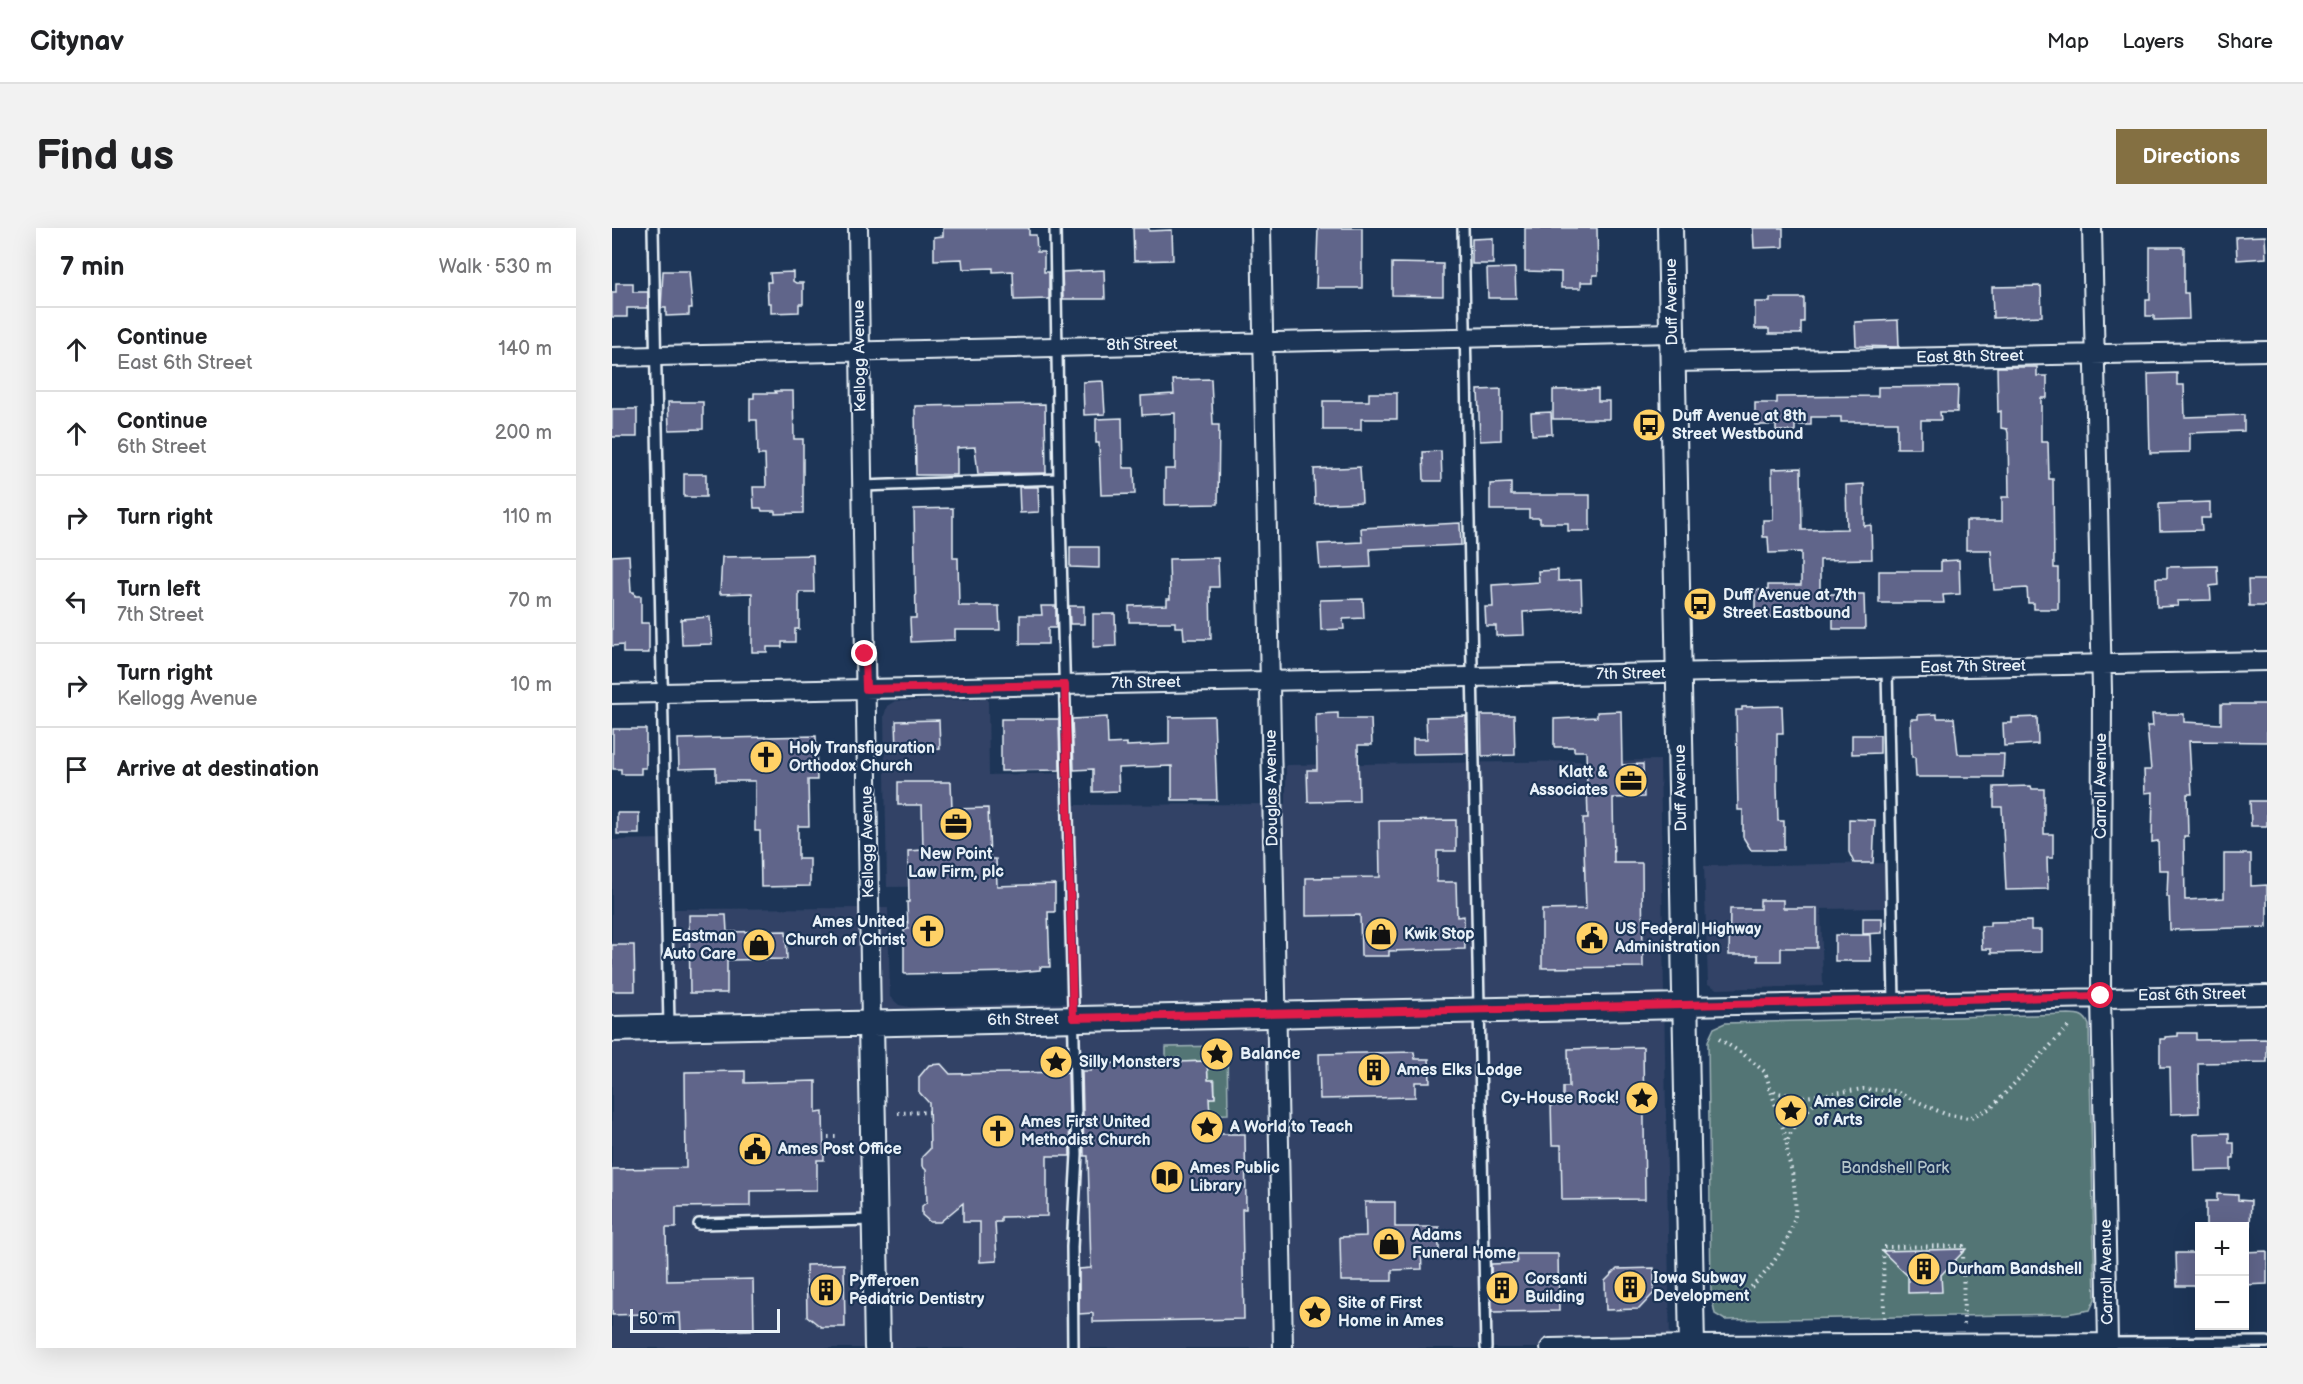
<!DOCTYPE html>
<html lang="en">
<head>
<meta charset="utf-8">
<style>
	body { margin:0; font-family:"Balsamiq Sans",sans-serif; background:#f2f2f2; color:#202124 }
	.controls { position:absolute; right:18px; bottom:18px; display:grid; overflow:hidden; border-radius:0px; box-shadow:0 6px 24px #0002 }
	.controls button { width:54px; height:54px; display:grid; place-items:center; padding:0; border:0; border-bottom:2px solid #e0e0e0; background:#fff; color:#202124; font:30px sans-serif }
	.scale { position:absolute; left:18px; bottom:15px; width:150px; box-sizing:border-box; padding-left:6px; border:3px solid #e8f1f8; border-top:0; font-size:16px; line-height:21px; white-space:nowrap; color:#e8f1f8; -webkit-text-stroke:4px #1d3557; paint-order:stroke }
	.stop { position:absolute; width:18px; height:18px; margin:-14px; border:4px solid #e11d48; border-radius:50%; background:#fff }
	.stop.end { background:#e11d48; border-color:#fff; box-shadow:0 2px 6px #0008 }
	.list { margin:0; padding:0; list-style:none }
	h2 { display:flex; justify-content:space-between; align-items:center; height:78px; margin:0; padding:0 24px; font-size:26px }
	h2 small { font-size:20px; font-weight:400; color:#757577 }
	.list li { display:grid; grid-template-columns:39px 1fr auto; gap:18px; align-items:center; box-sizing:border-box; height:84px; padding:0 24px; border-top:2px solid #e0e0e0 }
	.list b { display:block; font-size:22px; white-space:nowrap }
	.list p { margin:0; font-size:20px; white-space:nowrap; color:#757577 }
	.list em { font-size:20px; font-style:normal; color:#757577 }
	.icon { flex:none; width:33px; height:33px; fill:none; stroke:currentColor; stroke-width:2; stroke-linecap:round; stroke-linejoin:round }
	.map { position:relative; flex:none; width:1655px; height:1120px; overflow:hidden; border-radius:0px }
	header { display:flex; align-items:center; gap:36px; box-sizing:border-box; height:84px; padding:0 30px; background:#fff; border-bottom:2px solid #e0e0e0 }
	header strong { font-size:28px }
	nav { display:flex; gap:33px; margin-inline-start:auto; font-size:21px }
	.intro { display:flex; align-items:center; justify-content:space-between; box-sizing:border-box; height:144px; padding:0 36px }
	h1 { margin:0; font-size:42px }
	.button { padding:15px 27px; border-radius:0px; background:#847042; color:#fff; font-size:21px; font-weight:700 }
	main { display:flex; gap:36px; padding:0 36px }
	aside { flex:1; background:#fff; border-radius:0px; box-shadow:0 6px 24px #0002 }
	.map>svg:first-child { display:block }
	.built { fill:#314366 }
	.green { fill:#537474; stroke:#9eb2b6; stroke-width:1.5 }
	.building { fill:#61658a; stroke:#e8f1f8; stroke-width:1.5 }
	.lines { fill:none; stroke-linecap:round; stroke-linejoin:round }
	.lane-casing { stroke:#e8f1f8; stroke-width:14 }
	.street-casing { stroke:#e8f1f8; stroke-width:22 }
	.secondary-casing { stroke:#e8f1f8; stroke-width:28 }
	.path { stroke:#e8f1f8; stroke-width:4; stroke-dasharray:1.5 4.5; stroke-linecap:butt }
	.lane { stroke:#1d3557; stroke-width:9 }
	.street { stroke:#1d3557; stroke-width:18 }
	.secondary { stroke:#1d3557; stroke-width:24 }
	.route { stroke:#e11d48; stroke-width:8 }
	.labels { text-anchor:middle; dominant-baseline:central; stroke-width:4.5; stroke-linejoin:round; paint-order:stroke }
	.street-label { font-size:16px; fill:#e8f1f8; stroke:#1d3557 }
	.poi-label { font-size:16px; font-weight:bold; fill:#e8f1f8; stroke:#1d3557; text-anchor:start }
	.park-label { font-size:16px; fill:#b4c5ca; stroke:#1d3557 }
</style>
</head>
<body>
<header>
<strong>Citynav</strong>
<nav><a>Map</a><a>Layers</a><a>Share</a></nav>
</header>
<div class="intro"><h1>Find us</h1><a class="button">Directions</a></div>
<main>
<aside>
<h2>7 min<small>Walk · 530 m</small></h2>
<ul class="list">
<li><svg class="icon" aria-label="ahead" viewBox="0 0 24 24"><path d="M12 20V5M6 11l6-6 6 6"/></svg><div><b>Continue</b><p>East 6th Street</p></div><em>140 m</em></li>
<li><svg class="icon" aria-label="ahead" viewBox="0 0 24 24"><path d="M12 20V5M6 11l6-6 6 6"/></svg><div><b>Continue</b><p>6th Street</p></div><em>200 m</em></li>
<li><svg class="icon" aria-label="right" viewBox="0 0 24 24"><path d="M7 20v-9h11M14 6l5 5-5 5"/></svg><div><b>Turn right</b></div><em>110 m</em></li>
<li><svg class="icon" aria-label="left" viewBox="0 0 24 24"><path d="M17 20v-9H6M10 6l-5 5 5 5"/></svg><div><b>Turn left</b><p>7th Street</p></div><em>70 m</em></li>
<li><svg class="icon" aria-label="right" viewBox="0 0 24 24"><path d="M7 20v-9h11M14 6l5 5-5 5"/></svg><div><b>Turn right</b><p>Kellogg Avenue</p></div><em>10 m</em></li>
<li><svg class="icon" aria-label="arrive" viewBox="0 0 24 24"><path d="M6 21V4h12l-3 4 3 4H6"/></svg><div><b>Arrive at destination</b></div></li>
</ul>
</aside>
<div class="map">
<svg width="1655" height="1120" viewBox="0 0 1655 1120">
	<rect width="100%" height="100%" fill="#1d3557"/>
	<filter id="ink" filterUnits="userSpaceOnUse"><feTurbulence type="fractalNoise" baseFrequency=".0167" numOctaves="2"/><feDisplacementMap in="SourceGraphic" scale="12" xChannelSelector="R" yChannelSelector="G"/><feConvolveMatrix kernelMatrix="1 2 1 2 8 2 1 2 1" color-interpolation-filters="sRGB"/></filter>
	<g filter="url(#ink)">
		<path class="built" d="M376 471 377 547 455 545 456 577 674 576V537L1048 532 1058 1120H0V612L53 611 55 681 276 680 278 769 287 777 297 779 453 775 450 657 275 659 272 488 275 478 283 473Z
			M1275 635 1276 680 1209 681 1211 758 1105 761 1096 756 1092 638Z"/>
		<path class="green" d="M1457 786C1467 786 1473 787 1477 797L1483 1071 1478 1082 1455 1086 1113 1092 1103 1086 1099 1066 1096 813 1102 800 1113 795Z
			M615 818 616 886 597 887V870L603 869V852H596L595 833 567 834 554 831V819Z"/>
		<path class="building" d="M331 0H417V7H424L425 24H432V44H437V71L402 72 401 43 381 44V40L351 41 350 31 322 32V9L331 8Z
			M521 0H537V3L560 2 561 32 522 33Z
			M706 0H750V60H704Z
			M913 0H985L986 47H981V54H969V60H949V44L913 43Z
			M1141 0H1171V19L1142 20Z
			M1653 8 1654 30 1625 32 1624 9Z
			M881 10V36H860V11Z
			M1538 19H1572V65H1576L1577 91 1542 92V88H1534V72H1538Z
			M780 35 831 36V68L780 67Z
			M903 40 904 70H876L875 41Z
			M492 42 493 71H451L450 44Z
			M51 43H77L80 80H77V87L54 88V80H49Z
			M181 44V53L184 55H191V76H187V84L159 85V75H156L155 54H159L158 45Z
			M4 55H21V64H36V80H15V89H0V64H4Z
			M1429 58 1430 88 1381 90 1380 59Z
			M1158 70H1192V94H1189V106H1157V101H1143V74H1158Z
			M1286 92 1287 119 1244 118 1243 94Z
			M1385 139H1425V148H1435V170H1429V214H1436L1437 251H1441L1442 340H1446V381H1422V375H1416L1415 360 1382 362 1379 322H1354V293H1390V269H1397L1396 205 1395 201 1389 200V183L1386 184Z
			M1565 145V157H1572L1573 189 1632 187V203L1578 205V224L1538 225 1536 146Z
			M599 151 601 197H607L606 276 553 277V241H563V185L530 187 529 168 562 166 561 152Z
			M491 153 493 186 472 187 471 154Z
			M1346 158 1345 184H1328L1329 192H1309V220H1285V194H1229V189H1199V197H1183V203H1164V197H1143V175H1165V169L1266 168V159Z
			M889 161V212L868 213 866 162Z
			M986 161V173H997V191H941V162Z
			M163 163H181L182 211H191V285L163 286V283H150L149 280H142L141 259H154L153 227H146L145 192H138V170H142V165H164Z
			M757 165H785V191H749V202H711V173H757Z
			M56 174H91V201L57 202Z
			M433 176 434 245 366 246 363 219 345 220V247H304L303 178Z
			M0 181H25V209H0Z
			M939 184 940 206 920 207 919 185Z
			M510 190 511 240H522L523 266 489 267 487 215H484V191Z
			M829 223 830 253H812L811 224Z
			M748 239 750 274 703 276 702 241Z
			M1189 240 1190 302 1235 301 1234 257 1252 256V298L1259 297 1260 331 1208 332V366H1252L1253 401H1221V383H1177V389H1150L1143 381V362H1156V357H1189V324L1157 325 1156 309H1151V292H1161L1160 241Z
			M72 246H94V269H72Z
			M899 255V267H978V303H956V295H928V290H917V282H878V256Z
			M407 259H426L427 284 408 285Z
			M1598 274V290H1589L1590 302 1548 303 1547 276Z
			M341 280V330H346L347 378H387L388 402H343V412L299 414 298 390H304L302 281Z
			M848 295 849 317 758 321 759 339 708 341 706 316 750 314 749 300Z
			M458 319H487V340L458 339Z
			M17 327 19 364H22L23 368H29V395H37V425H11V417L0 418V328Z
			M201 327 202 364H187V401H183V414H170V419H155V424H140V365L108 366 110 329Z
			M606 330 607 359H598L599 411H572L571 399H563V394H517V378L555 377V371H558L557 331Z
			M1347 332 1348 366 1331 367 1332 375H1267V343H1329V333Z
			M1605 338 1606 357 1598 358 1599 372 1565 373 1566 378 1545 379 1544 350H1555V339Z
			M946 342V353L969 352 970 381 911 384 912 407 884 408V398H874L873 379H881L880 357 927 354 926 343Z
			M1636 352H1655V378H1637Z
			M751 371 752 390 731 391 732 401 709 402 708 372Z
			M429 378H444V400H436V416H408V387H430Z
			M457 378H472V396H458Z
			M481 386H503L504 418 481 419Z
			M98 389 100 416 70 417 69 391Z
			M1609 476H1655V514L1577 513 1580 566H1575L1576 608H1572L1573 672 1612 670V626H1639V658L1655 657V699L1558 702 1557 669H1555L1556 642H1547L1546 613 1540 614 1541 564 1533 565 1532 542H1539L1535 498H1541L1540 486H1572V494L1609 496Z
			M1170 478 1171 505H1165V558L1166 593H1172V622H1139L1131 609V582H1126L1124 482H1130V479Z
			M1009 483 1010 537 1031 536 1032 569 1001 570 1002 635H1030L1031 739 930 740V682L974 681 971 590H976L974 523H962V519H942V491L985 489V484Z
			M726 485V491H759L760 517H746L747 573 696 574 695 542H705L704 486Z
			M1325 486V490H1342L1346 526H1392L1391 549H1304L1303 529H1300L1299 491H1306V487Z
			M869 487H902L903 527 870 528Z
			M602 488 605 572H560V538L506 540 507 563 481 564V541L462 542 460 491 495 489 496 516 515 515V518L557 516V489Z
			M854 488 855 525 801 526V511H815L814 489Z
			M1425 489 1426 516 1392 518 1391 495H1400V490Z
			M389 491H447L448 542 389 543Z
			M327 492 328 521 285 523 284 493Z
			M1 501H34V540H29V546H9V541H1Z
			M1240 507H1268V525L1240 526Z
			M204 508 205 552H196L197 598H186V631H198V658L149 659 148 603H143V553H104V540L67 541 66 511Z
			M286 554H339L340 581 376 580 378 631H384L385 658 443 656V684H436L438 739H428V742L405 744 292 746V702L296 701 295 674H297L296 623 311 622 310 577H286Z
			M1419 558 1420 561H1432V606H1441V630H1435L1436 661 1394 662 1390 579H1382V559Z
			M1638 573H1655V598H1639Z
			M5 585H27V606H5Z
			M1237 591 1263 592 1261 635H1242L1237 624Z
			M844 592V623H825V654H844L845 689 852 688 853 721 777 723V728H749L748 687 694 688V650L768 649 767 593Z
			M1148 672H1171V680H1205V720H1169V733H1146V727H1117L1118 681H1148Z
			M77 687H114L115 704 174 703 175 731 115 732V765H78Z
			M1251 690H1270V705L1251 706Z
			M1419 693V702H1429V724L1379 725V721H1370L1369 698H1378V694Z
			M1223 707H1258L1259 733H1223Z
			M0 717H22L23 763H0Z
			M1566 805H1584V812L1655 811V834L1586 835 1587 885 1559 886 1558 839H1548V811H1553V809L1566 808Z
			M1031 819 1033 971 950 972 949 917H940L939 874H951V859H957L956 821Z
			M802 824 803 831H817L818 854H803V869L708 871 707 826Z
			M567 830V834L595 833 596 852H602L603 870H597L599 906H633L634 981H630L632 1091 481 1094V1085L467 1086V1041L479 1040 476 928H472L470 843H479V836L510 835V832Z
			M329 836 338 846 456 844 458 928H435V988L389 989V994H383L385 1033 368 1034V994H351V975L328 994H318L310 987V978L315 974 314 942 310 938V929L318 921 317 875 307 864V849L317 837Z
			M133 843V855L204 853V885L211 884 212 932H205V962L138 963V978L64 979V1000H54L55 1053 141 1051 142 1102 69 1104 68 1085 0 1087V941L74 940 73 844Z
			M1617 905V915H1622V930H1619V942L1583 943 1582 906Z
			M1605 966 1626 967V972L1639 973 1638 999H1594V973H1605Z
			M753 974H783V999H827V1024H809L810 1041 780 1042V1053H729L728 1009 754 1008Z
			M1354 1021 1329 1047 1330 1064 1296 1065V1048L1270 1023Z
			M1655 1023V1056L1632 1057V1024Z
			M1564 1025H1587V1058H1565Z
			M904 1026H946L947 1083 880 1084 879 1036 905 1035Z
			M232 1036 233 1099H209L195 1088 194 1037Z
			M1042 1040V1065L1027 1081 994 1082 993 1053 1005 1041Z"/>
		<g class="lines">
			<g class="lane-casing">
				<path id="lane" d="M41 0 57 798
					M443 0 447 251 465 926 460 1019 461 1120
					M851 0 874 1120
					M250 258 447 251
					M1275 441 1282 773
					M87 996 261 992
					M1496 1115 1655 1114"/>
			</g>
			<g class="street-casing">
				<path id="street" d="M246 0 259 795
					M649 0 671 1120
					M0 129 1060 105
					M1061 134 1655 123
					M0 466 1655 433
					M1073 778 1655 767
					M938 1120 1080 1117 1496 1115 1489 768 1490 463 1480 0"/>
			</g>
			<g class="secondary-casing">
				<path id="secondary" d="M1058 0 1080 1120
					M259 795 265 1120
					M0 801 1073 778"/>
			</g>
			<path class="path" d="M1107 811 1131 826 1153 844 1175 913
				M1157 860 1165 865 1193 869 1251 861 1282 863 1333 886 1357 890 1379 880 1457 798
				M286 885 317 884
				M216 909H224
				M1114 1075C1144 1064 1177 1020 1183 988 1184 978 1183 965 1182 956 1181 943 1174 928 1175 915 1177 901 1200 876 1211 868
				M1272 1090 1271 1019 1351 1018 1352 1098"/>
			<use href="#lane" class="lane"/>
			<use href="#street" class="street"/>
			<use href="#secondary" class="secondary"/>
		</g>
	</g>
	<g class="lines" filter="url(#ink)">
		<path class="route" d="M253 426 254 461 453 457 461 790 1489 768"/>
	</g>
	<defs>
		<g id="bus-disc" transform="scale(1.725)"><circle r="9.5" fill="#ffd166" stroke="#1d3557"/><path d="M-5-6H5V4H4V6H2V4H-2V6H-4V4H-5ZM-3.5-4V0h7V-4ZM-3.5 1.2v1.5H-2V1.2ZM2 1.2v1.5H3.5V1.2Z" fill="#111"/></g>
		<g id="church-disc" transform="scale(1.725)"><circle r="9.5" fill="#ffd166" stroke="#1d3557"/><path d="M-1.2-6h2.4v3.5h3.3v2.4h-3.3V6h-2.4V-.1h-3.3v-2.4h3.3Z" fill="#111"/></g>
		<g id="office-disc" transform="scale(1.725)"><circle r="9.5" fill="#ffd166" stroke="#1d3557"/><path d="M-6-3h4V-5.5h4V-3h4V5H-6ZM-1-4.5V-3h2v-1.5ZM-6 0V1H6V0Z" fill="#111"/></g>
		<g id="shop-disc" transform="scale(1.725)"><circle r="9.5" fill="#ffd166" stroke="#1d3557"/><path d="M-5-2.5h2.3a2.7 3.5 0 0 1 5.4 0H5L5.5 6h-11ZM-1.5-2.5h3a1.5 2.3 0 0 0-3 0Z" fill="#111"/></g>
		<g id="civic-disc" transform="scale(1.725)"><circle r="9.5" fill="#ffd166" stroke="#1d3557"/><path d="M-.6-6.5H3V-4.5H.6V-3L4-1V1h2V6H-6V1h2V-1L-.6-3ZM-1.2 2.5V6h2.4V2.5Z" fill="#111"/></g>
		<g id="sight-disc" transform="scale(1.725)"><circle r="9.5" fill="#ffd166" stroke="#1d3557"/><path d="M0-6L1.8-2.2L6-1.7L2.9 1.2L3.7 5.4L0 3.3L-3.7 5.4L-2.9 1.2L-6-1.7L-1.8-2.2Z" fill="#111"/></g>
		<g id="building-disc" transform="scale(1.725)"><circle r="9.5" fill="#ffd166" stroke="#1d3557"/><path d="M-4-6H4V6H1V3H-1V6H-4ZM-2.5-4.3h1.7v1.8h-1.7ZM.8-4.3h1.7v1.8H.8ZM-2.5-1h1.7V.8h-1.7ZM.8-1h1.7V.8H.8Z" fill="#111"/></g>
		<g id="library-disc" transform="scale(1.725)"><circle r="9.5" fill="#ffd166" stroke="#1d3557"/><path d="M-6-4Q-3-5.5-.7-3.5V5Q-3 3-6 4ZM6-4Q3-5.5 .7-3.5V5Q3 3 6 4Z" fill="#111"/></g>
	</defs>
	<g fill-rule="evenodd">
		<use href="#bus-disc" x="1037" y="197"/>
		<use href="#bus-disc" x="1088" y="376"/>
		<use href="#church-disc" x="154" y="529"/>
		<use href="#office-disc" x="1019" y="553"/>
		<use href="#office-disc" x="344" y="596"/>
		<use href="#church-disc" x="316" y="703"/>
		<use href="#shop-disc" x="769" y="706"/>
		<use href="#civic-disc" x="980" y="710"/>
		<use href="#shop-disc" x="147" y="717"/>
		<use href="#sight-disc" x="605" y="826"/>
		<use href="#sight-disc" x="444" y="834"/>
		<use href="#building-disc" x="762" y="842"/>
		<use href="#sight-disc" x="1030" y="870"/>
		<use href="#sight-disc" x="1179" y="883"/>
		<use href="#sight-disc" x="595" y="899"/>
		<use href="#church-disc" x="386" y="903"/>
		<use href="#civic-disc" x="143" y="921"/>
		<use href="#library-disc" x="555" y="949"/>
		<use href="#shop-disc" x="777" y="1016"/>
		<use href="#building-disc" x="1312" y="1041"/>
		<use href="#building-disc" x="1018" y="1059"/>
		<use href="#building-disc" x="890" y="1060"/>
		<use href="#building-disc" x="214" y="1062"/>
		<use href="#sight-disc" x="703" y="1084"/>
	</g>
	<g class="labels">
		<g class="street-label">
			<text transform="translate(1060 74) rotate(-91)">Duff Avenue</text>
			<text transform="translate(530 117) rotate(-1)">8th Street</text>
			<text transform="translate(248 128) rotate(-91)">Kellogg Avenue</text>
			<text transform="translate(1358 129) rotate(-1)">East 8th Street</text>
			<text transform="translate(1361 439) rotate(-1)">East 7th Street</text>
			<text transform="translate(1019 446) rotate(-1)">7th Street</text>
			<text transform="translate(534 455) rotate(-1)">7th Street</text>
			<text transform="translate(1489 558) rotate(-90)">Carroll Avenue</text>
			<text transform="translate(660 560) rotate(-91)">Douglas Avenue</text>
			<text transform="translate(1069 560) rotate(-91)">Duff Avenue</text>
			<text transform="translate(256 614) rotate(-91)">Kellogg Avenue</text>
			<text transform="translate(1580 767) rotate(-1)">East 6th Street</text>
			<text transform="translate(411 792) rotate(-1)">6th Street</text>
			<text transform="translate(1495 1044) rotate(-91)">Carroll Avenue</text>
		</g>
		<g class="poi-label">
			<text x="1060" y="188">Duff Avenue at 8th<tspan x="1060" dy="18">Street Westbound</tspan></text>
			<text x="1111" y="367">Duff Avenue at 7th<tspan x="1111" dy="18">Street Eastbound</tspan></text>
			<text x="177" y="520">Holy Transfiguration<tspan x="177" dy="18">Orthodox Church</tspan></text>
			<text x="996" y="544" text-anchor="end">Klatt &amp;<tspan x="996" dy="18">Associates</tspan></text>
			<text x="344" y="626" text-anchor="middle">New Point<tspan x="344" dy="18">Law Firm, plc</tspan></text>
			<text x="293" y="694" text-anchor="end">Ames United<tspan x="293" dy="18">Church of Christ</tspan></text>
			<text x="1003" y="701">US Federal Highway<tspan x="1003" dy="18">Administration</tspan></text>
			<text x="792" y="706">Kwik Stop</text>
			<text x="124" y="708" text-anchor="end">Eastman<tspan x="124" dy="18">Auto Care</tspan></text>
			<text x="628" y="826">Balance</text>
			<text x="467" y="834">Silly Monsters</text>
			<text x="785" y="842">Ames Elks Lodge</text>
			<text x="1007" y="870" text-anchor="end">Cy-House Rock!</text>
			<text x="1202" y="874">Ames Circle<tspan x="1202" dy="18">of Arts</tspan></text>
			<text x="409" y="894">Ames First United<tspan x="409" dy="18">Methodist Church</tspan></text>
			<text x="618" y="899">A World to Teach</text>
			<text x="166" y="921">Ames Post Office</text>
			<text x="578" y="940">Ames Public<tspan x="578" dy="18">Library</tspan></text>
			<text x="800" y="1007">Adams<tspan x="800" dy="18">Funeral Home</tspan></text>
			<text x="1335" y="1041">Durham Bandshell</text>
			<text x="1041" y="1050">Iowa Subway<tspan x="1041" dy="18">Development</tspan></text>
			<text x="913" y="1051">Corsanti<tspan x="913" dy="18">Building</tspan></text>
			<text x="237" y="1053">Pyfferoen<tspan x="237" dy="18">Pediatric Dentistry</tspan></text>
			<text x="726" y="1075">Site of First<tspan x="726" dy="18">Home in Ames</tspan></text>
		</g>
		<g class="park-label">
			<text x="1283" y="940">Bandshell Park</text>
		</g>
	</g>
</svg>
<div class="controls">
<button>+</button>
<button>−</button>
</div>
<div class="scale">50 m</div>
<div class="stop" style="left:1489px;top:768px"></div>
<div class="stop end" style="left:253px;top:426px"></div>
</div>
</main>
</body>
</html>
